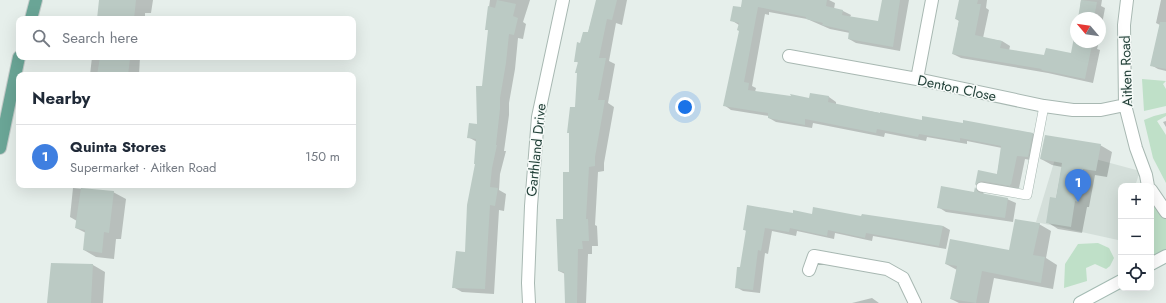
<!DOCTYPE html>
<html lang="en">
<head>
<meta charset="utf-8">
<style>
	body { margin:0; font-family:Jost,sans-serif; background:#f2f2f3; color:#1f2937 }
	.controls { position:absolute; right:12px; bottom:12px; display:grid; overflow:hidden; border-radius:8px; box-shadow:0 4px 16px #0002 }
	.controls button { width:36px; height:36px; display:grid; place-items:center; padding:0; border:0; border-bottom:1px solid #e0e1e3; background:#fff; color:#1f2937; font:20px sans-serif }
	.compass { position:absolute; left:1070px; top:12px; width:36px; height:36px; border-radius:50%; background:#fff; box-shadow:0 4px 16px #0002; rotate:299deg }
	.you { position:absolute; left:685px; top:107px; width:14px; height:14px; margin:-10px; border:3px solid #fff; border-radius:50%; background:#1a73e8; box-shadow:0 0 0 6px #1a73e833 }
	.badge { display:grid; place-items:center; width:26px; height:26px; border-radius:50%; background:#2563eb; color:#fff; font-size:13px; font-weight:700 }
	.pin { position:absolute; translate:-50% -33px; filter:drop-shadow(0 1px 2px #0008) }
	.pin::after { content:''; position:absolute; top:21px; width:14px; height:12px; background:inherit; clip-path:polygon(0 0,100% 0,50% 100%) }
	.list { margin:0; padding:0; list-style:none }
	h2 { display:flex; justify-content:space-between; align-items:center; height:52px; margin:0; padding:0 16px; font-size:17px }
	h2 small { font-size:13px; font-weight:400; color:#747a83 }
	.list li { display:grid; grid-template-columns:26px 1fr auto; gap:12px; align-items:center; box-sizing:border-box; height:64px; padding:0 16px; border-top:1px solid #e0e1e3 }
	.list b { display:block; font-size:15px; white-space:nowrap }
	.list p { margin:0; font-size:13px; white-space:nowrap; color:#747a83 }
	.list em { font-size:13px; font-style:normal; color:#747a83 }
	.icon { flex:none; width:22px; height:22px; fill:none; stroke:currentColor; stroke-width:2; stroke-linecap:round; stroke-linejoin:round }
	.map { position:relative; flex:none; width:1166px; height:303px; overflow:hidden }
	.search { position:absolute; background:#fff; box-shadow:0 4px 16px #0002; left:16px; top:16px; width:340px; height:44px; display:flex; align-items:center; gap:10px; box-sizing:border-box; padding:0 14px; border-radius:8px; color:#747a83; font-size:15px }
	.panel { position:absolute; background:#fff; box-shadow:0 4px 16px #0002; left:16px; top:72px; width:340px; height:116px; border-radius:8px }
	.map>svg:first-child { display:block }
	.built { fill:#d4dfda }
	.green { fill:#bfe0c8 }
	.shadow { fill:#0003 }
	.building { fill:#bbcac4 }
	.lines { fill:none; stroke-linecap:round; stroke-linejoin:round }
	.lane-casing { stroke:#a8b8b2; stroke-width:10 }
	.street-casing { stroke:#a8b8b2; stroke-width:14 }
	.secondary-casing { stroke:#a4bbb3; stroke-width:14 }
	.primary-casing { stroke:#c2cac8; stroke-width:14 }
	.lane { stroke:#fff; stroke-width:9 }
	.street { stroke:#fff; stroke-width:12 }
	.secondary { stroke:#fff; stroke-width:12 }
	.primary { stroke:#6aa596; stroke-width:12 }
	.labels { text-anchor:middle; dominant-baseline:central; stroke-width:3; stroke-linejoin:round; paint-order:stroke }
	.street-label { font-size:14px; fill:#24423a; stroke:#f7fbf9 }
</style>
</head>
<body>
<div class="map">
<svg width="1166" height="303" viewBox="0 0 1166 303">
	<rect width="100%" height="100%" fill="#e6efeb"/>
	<path class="built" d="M1058 149 1140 171 1135 186H1121V229L1118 240 1036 222Z"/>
	<path class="green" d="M1142 79 1166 81 1163 84 1166 89V106L1144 111Z
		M1166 113V116L1157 121 1166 135V183L1153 158 1144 120 1154 116Z
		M1151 191 1166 213V253L1151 263Z
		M1098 243 1109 248 1114 258 1110 266 1106 269 1095 264 1086 268 1087 281 1064 288 1065 264 1078 244Z"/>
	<path class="shadow" d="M120 0H153L151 13H145V19H98Z
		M490 0H530L523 22 526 24 523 39 518 38 515 69 509 103V115L504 151H506L500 174 499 190 506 194 504 211 499 210 494 294 462 292 453 287 466 253 476 164 477 142 468 137 478 125 483 87 489 31 486 29Z
		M597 0H627L622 25 616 23 609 61 615 64 608 103 614 107 604 163V171L598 172 595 225 597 226 598 246H592V254H588L586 303H566L565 274 559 271 576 108 579 63 575 61 581 44 588 33Z
		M743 0H829L835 3 834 9 843 11 851 15 850 17 879 23 883 0H909L900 51 856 43 849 39 850 33 830 29 807 19 769 12V15L765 14 752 86 756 88 755 92 810 99 829 97 836 102V105L923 121 1032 133 1040 138 1036 161 1025 159 1019 188H1017V190L983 189 976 185 979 172 997 175 1002 148 967 141V144L927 137 926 141 885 133 884 137 813 123 812 128 776 122 769 118V116L731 110 724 105 740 31 739 25 731 20 741 8Z
		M960 0H987L986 8 989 10 983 38 1002 41 1010 46 1009 51 1045 56 1072 54 1076 33V42H1099L1097 49 1100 50 1093 83 1048 73 961 58 953 54 959 21 956 19Z
		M1081 0H1102L1101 6 1105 8 1100 35V18H1079Z
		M1161 0H1166V71L1158 69 1151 65 1160 25 1156 23Z
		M92 57H140L139 75H90Z
		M1166 121V127L1163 122Z
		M1100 145 1112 152 1107 177 1095 175 1089 207H1087L1082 233 1058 229 1047 222 1056 199 1062 167 1052 165 1041 159Z
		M73 188 113 192 126 199 121 239H116L114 259 96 257 84 250 86 233 76 228 77 221 70 217Z
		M976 188 983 192 984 195 1007 199 1016 203 1013 222 946 212 938 207 975 194Z
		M793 214 862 218 943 226 950 230 946 249 873 236 872 241 835 233 834 239 797 231 796 236 772 231 768 254 765 253 760 293 743 291 736 287 741 268 747 231 744 230Z
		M1039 224 1051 231 1046 258 1057 265 1053 289 994 278 989 303H959L951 299 957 270 946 264 1010 251Z
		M52 264 93 265 105 272 103 303H48Z
		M872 298 879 303H852Z"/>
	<path class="building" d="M99 0H136L134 19H97Z
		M497 0 516 4 513 16 518 18 514 35 509 34 506 63 500 98V109L496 145H497L492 168 490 187 498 188 495 206 490 205 485 289 452 288 456 251 465 252 467 205 475 164H474L476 139 467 138 469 123 477 124 476 86H482L488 30H485L488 6 495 8Z
		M596 0H617L612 20 607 19 599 58H606L598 100H605L595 157V166L589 167 586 219H588L589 241H582L583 249H578L577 303H565L564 272 558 271 556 219H563V172H569V133H567L570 107H575L577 73H575L578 62H574L577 42 580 43 583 32H588Z
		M742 0H827L826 6 843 10 842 15 878 21 882 0H900L893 47 848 39 849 31 822 25 823 23 806 19V17L758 7 744 82 749 83 748 90 791 96 790 94 809 98 810 93 829 96 828 102 880 113V112L922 120V116L963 123V120L1033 133 1028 157 1017 156 1011 185 1010 184V186L982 181 979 182 975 185 978 170 997 174 1001 146 960 138V141L919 134 918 137 877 129 876 133 805 119V125L768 118V113L723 106 739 31 737 30 739 23 730 21 733 6 741 7Z
		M959 0H978L977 4H981L975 35 1002 41 1000 48 1044 55 1046 48 1071 53 1076 27V42H1090L1089 45H1092L1085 79 1041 70 1042 69 952 54 959 20 955 19Z
		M1081 0 1097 2 1094 18H1078Z
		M1160 22H1166V69L1150 66Z
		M100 57H124L130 59 128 75H97Z
		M1045 135 1101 144 1096 171 1083 169 1078 202 1075 201 1071 227 1046 223 1050 197 1056 198 1062 163 1040 159Z
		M941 186 974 192 975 187 977 191 980 193 1008 198 1005 218 937 208Z
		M81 188 114 191 109 233 104 232 102 253 83 250 85 230 75 228Z
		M747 205 793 213V210L812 214 813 207 861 216 862 214 943 226 939 246 866 233 865 238 828 230 827 236 790 228 789 232 765 228 761 251 758 250 753 290 735 288 737 267H740L746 230H743Z
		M1015 219 1040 223 1033 255 1045 257 1041 283 982 271 976 303 950 299 957 266 945 264 950 239 1009 250Z
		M51 263 93 264 91 303H47Z"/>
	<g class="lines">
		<g class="lane-casing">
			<path id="lane" d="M981 187 1027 195 1044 106"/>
		</g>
		<g class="street-casing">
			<path id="street" d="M1127 0 1124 25 1125 105 1136 148 1146 175 1148 186
				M789 56 917 79 1044 106 1073 110H1101L1125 105
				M917 79 932 0
				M1151 190 1166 212
				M809 270 814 256 887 269 903 278 915 303
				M529 303 528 283 531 206 538 117 563 0"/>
		</g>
		<g class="secondary-casing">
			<path id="secondary" d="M1151 264 1166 256
				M1080 303 1121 281"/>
		</g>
		<g class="primary-casing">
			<path id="primary" d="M31 19 36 0
				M0 148 19 57"/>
		</g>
		<use href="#lane" class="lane"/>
		<use href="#street" class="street"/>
		<use href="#secondary" class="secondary"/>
		<use href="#primary" class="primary"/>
	</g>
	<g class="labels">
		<g class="street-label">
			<text transform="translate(1126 71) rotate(-92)">Aitken Road</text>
			<text transform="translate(957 88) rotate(12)">Denton Close</text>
			<text transform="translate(536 150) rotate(-84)">Garthland Drive</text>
		</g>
	</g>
</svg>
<div class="controls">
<button>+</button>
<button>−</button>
<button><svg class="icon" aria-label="locate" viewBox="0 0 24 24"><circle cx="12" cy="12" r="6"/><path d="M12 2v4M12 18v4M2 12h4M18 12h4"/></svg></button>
</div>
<svg class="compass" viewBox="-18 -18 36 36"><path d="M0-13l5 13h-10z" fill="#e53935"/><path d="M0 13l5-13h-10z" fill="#747a83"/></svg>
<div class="you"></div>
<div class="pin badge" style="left:1078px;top:202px;background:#3f7fe0">1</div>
<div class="search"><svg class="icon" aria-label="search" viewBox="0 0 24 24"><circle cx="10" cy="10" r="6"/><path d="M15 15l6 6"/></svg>Search here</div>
<section class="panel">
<h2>Nearby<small></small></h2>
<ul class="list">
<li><span class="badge" style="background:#3f7fe0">1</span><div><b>Quinta Stores</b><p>Supermarket · Aitken Road</p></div><em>150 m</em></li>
</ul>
</section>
</div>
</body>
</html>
